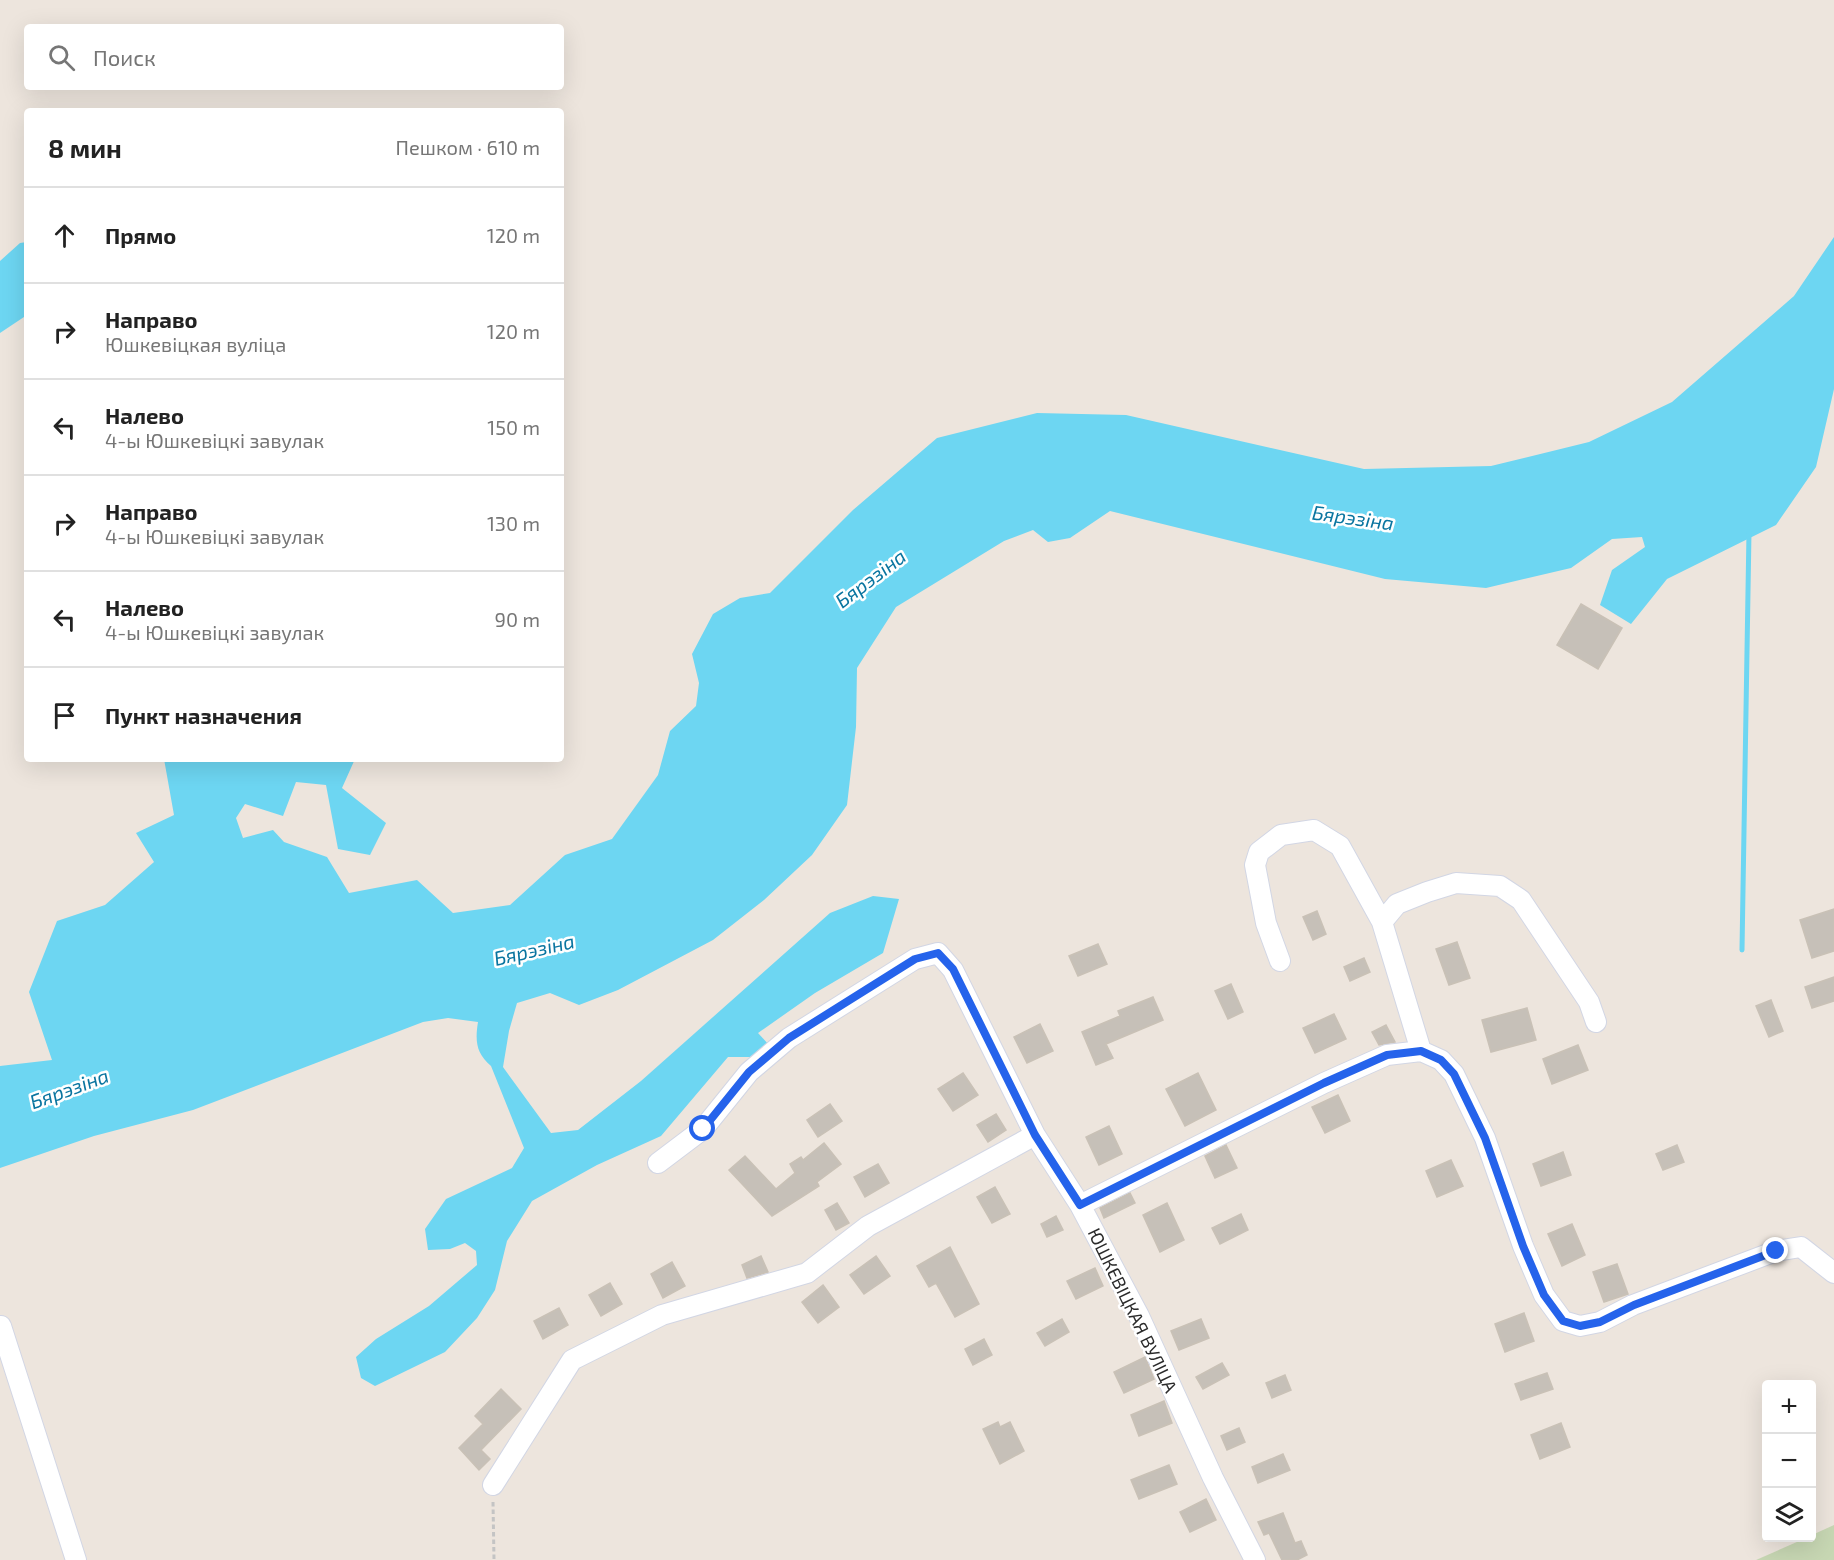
<!DOCTYPE html>
<html lang="ru">
<head>
<meta charset="utf-8">
<style>
	body { margin:0; font-family:"Exo 2",sans-serif; background:#f2f2f2; color:#222 }
	.controls { position:absolute; right:18px; bottom:18px; display:grid; overflow:hidden; border-radius:6px; box-shadow:0 6px 24px #0002 }
	.controls button { width:54px; height:54px; display:grid; place-items:center; padding:0; border:0; border-bottom:2px solid #e0e0e0; background:#fff; color:#222; font:30px sans-serif }
	.stop { position:absolute; width:18px; height:18px; margin:-14px; border:4px solid #2563eb; border-radius:50%; background:#fff }
	.stop.end { background:#2563eb; border-color:#fff; box-shadow:0 2px 6px #0008 }
	.list { margin:0; padding:0; list-style:none }
	h2 { display:flex; justify-content:space-between; align-items:center; height:78px; margin:0; padding:0 24px; font-size:26px }
	h2 small { font-size:20px; font-weight:400; color:#767676 }
	.list li { display:grid; grid-template-columns:39px 1fr auto; gap:18px; align-items:center; box-sizing:border-box; height:96px; padding:0 24px; border-top:2px solid #e0e0e0 }
	.list b { display:block; font-size:22px; white-space:nowrap }
	.list p { margin:0; font-size:20px; white-space:nowrap; color:#767676 }
	.list em { font-size:20px; font-style:normal; color:#767676 }
	.icon { flex:none; width:33px; height:33px; fill:none; stroke:currentColor; stroke-width:2; stroke-linecap:round; stroke-linejoin:round }
	.map { position:relative; flex:none; width:1834px; height:1560px; overflow:hidden }
	.search { position:absolute; background:#fff; box-shadow:0 6px 24px #0002; left:24px; top:24px; width:540px; height:66px; display:flex; align-items:center; gap:15px; box-sizing:border-box; padding:0 21px; border-radius:6px; color:#767676; font-size:22px }
	.panel { position:absolute; background:#fff; box-shadow:0 6px 24px #0002; left:24px; top:108px; width:540px; height:654px; border-radius:6px }
	.map>svg:first-child { display:block }
	.cemetery { fill:#c7d7b3 }
	.water { fill:#6dd6f2 }
	.lines { fill:none; stroke-linecap:round; stroke-linejoin:round }
	.stream { stroke:#6dd6f2; stroke-width:5 }
	.building { fill:#c6c0b8; stroke:#c9c1b6; stroke-width:1.5 }
	.minor-casing { stroke:#d2d6e4; stroke-width:22 }
	.path { stroke:#c4c4c4; stroke-width:3; stroke-dasharray:4.5 3; stroke-linecap:butt }
	.minor { stroke:#fff; stroke-width:20 }
	.route { stroke:#2563eb; stroke-width:8 }
	.labels { text-anchor:middle; dominant-baseline:central; stroke-width:5; stroke-linejoin:round; paint-order:stroke }
	.street-label { font-size:18px; fill:#2b2b2b; stroke:#fff }
	.water-label { font-size:20px; font-style:italic; fill:#0a75a0; stroke:#fff }
</style>
</head>
<body>
<div class="map">
<svg width="1834" height="1560" viewBox="0 0 1834 1560">
	<rect width="100%" height="100%" fill="#ede5dd"/>
	<path class="cemetery" d="M1834 1525V1560H1756L1806 1538H1812V1535Z"/>
	<path class="water" d="M1834 237V389L1816 467 1776 525 1667 579 1631 624 1600 605 1612 570 1645 547 1642 537 1612 539 1571 568 1486 588 1385 579 1110 511 1070 538 1048 542 1033 530 1004 541 896 607 857 668 856 727 847 805 812 855 764 900 713 940 618 990 579 1005 550 993 517 1003 509 1031 503 1067 551 1133 578 1130 641 1081 830 913 873 896 899 899 883 953 815 993 758 1033 769 1045 761 1057H728L661 1136 597 1165 532 1201 507 1241 495 1290 477 1318 445 1352 375 1386 361 1378 356 1357 376 1339 429 1306 477 1265 476 1251 465 1243 450 1249 428 1250 425 1229 446 1199 512 1168 524 1148 491 1066C476 1053 475 1041 478 1022L448 1018 423 1022 193 1110 94 1136 0 1168V1066L52 1060 29 992 57 921 105 905 154 862 136 833 174 815 164 759H355L342 788 386 823 370 855 338 849 326 785 296 782 283 816 245 804 236 818 243 838 273 830 284 842 327 857 349 893 417 880 453 913 510 905 565 855 612 839 658 775 670 731 696 706 699 683 692 654 713 614 740 598 770 593 853 510 937 438 1037 413 1126 415 1364 469 1491 466 1589 442 1672 402 1794 296Z
		M27 242V315L0 333V261L20 243Z"/>
	<g class="lines">
		<path class="stream" d="M1742 950 1749 532"/>
	</g>
	<path class="building" d="M1581 604 1622 628 1598 669 1557 645Z
		M1834 909V951L1812 958 1800 920Z
		M1317 911 1326 934 1313 940 1303 917Z
		M1457 942 1470 978 1449 985 1436 949Z
		M1098 944 1107 964 1078 976 1069 956Z
		M1364 958 1370 972 1350 981 1344 967Z
		M1834 977V1001L1812 1008 1805 987Z
		M1231 984 1243 1012 1228 1019 1215 991Z
		M1153 997 1163 1020 1106 1044 1113 1058 1096 1065 1082 1032 1120 1016 1118 1011Z
		M1771 1000 1783 1031 1769 1037 1756 1006Z
		M1527 1008 1536 1040 1491 1052 1482 1020Z
		M1334 1014 1346 1039 1315 1053 1303 1028Z
		M1040 1024 1053 1051 1027 1063 1014 1037Z
		M1386 1025 1395 1042 1379 1045 1372 1032Z
		M1578 1045 1588 1070 1552 1084 1543 1059Z
		M963 1073 978 1095 953 1111 938 1089Z
		M1198 1073 1216 1110 1185 1126 1166 1089Z
		M1338 1095 1350 1121 1325 1133 1312 1107Z
		M830 1104 842 1121 818 1137 807 1120Z
		M996 1114 1006 1130 988 1142 977 1125Z
		M1109 1126 1122 1154 1099 1165 1086 1137Z
		M824 1143 841 1164 817 1182 819 1186 772 1216 729 1170 745 1156 776 1189 795 1173 790 1164 801 1157 803 1160Z
		M1226 1145 1237 1168 1215 1178 1205 1156Z
		M1677 1145 1684 1162 1663 1170 1656 1154Z
		M1563 1152 1571 1175 1541 1186 1533 1164Z
		M1451 1160 1463 1186 1437 1197 1426 1171Z
		M878 1164 889 1183 865 1197 854 1177Z
		M995 1187 1010 1214 992 1223 977 1197Z
		M1130 1193 1135 1203 1104 1218 1100 1208Z
		M837 1203 849 1223 836 1230 825 1210Z
		M1167 1203 1184 1240 1160 1252 1143 1215Z
		M1241 1214 1248 1230 1220 1244 1212 1228Z
		M1056 1216 1063 1230 1047 1237 1041 1224Z
		M1572 1224 1585 1255 1562 1266 1548 1234Z
		M950 1247 979 1304 955 1317 936 1283 929 1287 917 1266Z
		M761 1256 768 1272 747 1278 742 1265Z
		M876 1256 890 1276 864 1294 850 1275Z
		M672 1262 685 1286 663 1298 651 1274Z
		M1617 1264 1628 1294 1604 1302 1593 1272Z
		M1095 1268 1103 1286 1076 1299 1067 1281Z
		M610 1283 622 1304 601 1316 589 1295Z
		M823 1285 839 1307 818 1323 802 1302Z
		M559 1308 568 1325 543 1339 534 1321Z
		M1524 1313 1534 1341 1505 1352 1495 1324Z
		M1062 1319 1069 1332 1045 1346 1037 1333Z
		M1201 1319 1209 1338 1179 1350 1171 1331Z
		M984 1339 992 1355 973 1365 965 1349Z
		M1145 1357 1154 1379 1124 1393 1114 1372Z
		M1222 1363 1229 1375 1203 1389 1196 1377Z
		M1547 1373 1553 1389 1521 1400 1515 1384Z
		M1285 1375 1291 1390 1272 1398 1266 1383Z
		M501 1389 521 1409 481 1450 490 1459 479 1470 459 1448 483 1424 475 1416Z
		M1164 1401 1172 1423 1139 1436 1131 1415Z
		M998 1422 1000 1427 1010 1422 1024 1451 1000 1464 983 1429Z
		M1561 1423 1570 1447 1540 1459 1531 1435Z
		M1239 1428 1245 1442 1227 1450 1221 1436Z
		M1283 1454 1290 1470 1258 1483 1252 1467Z
		M1169 1465 1177 1484 1139 1499 1131 1480Z
		M1206 1499 1216 1520 1190 1532 1180 1512Z
		M1283 1513 1295 1543 1301 1541 1307 1555 1297 1560H1282L1269 1533 1264 1535 1258 1522Z"/>
	<g class="lines">
		<g class="minor-casing">
			<path id="minor" d="M1382 922 1397 904 1427 892 1456 883 1500 886 1521 900 1589 1002 1596 1022
				M1280 961 1266 923 1255 865 1259 852 1281 835 1314 830 1340 846 1382 922 1421 1051
				M658 1163 703 1129 749 1072 789 1038 915 959 938 953 953 970 1035 1135 1080 1205 1139 1316 1213 1478 1255 1560
				M1080 1205 1324 1083 1387 1055 1421 1051 1441 1060 1454 1074 1485 1138 1523 1246 1544 1295 1563 1321 1580 1326 1600 1322 1633 1305 1776 1251 1801 1247 1834 1273
				M1 1326 76 1560
				M493 1485 572 1360 662 1315 807 1273 868 1226 1035 1135"/>
		</g>
		<path class="path" d="M493 1502 494 1560"/>
		<use href="#minor" class="minor"/>
	</g>
	<g class="lines">
		<path class="route" d="M703 1129 749 1072 789 1038 915 959 938 953 953 969 1035 1135 1080 1205 1324 1083 1387 1055 1421 1051 1441 1060 1454 1074 1485 1138 1523 1246 1544 1295 1563 1321 1580 1326 1600 1322 1634 1305 1776 1251"/>
	</g>
	<g class="labels">
		<g class="street-label">
			<text transform="translate(1133 1310) rotate(64)">ЮШКЕВІЦКАЯ ВУЛІЦА</text>
		</g>
		<g class="water-label">
			<text transform="translate(1353 517) rotate(8)">Бярэзіна</text>
			<text transform="translate(870 578) rotate(-37)">Бярэзіна</text>
			<text transform="translate(534 949) rotate(-13)">Бярэзіна</text>
			<text transform="translate(69 1088) rotate(-20)">Бярэзіна</text>
		</g>
	</g>
</svg>
<div class="controls">
<button>+</button>
<button>−</button>
<button><svg class="icon" aria-label="layers" viewBox="0 0 24 24"><path d="M12 4l9 5-9 5-9-5zM3 14l9 5 9-5"/></svg></button>
</div>
<div class="stop" style="left:703px;top:1129px"></div>
<div class="stop end" style="left:1776px;top:1251px"></div>
<div class="search"><svg class="icon" aria-label="search" viewBox="0 0 24 24"><circle cx="10" cy="10" r="6"/><path d="M15 15l6 6"/></svg>Поиск</div>
<section class="panel">
<h2>8 мин<small>Пешком · 610 m</small></h2>
<ul class="list">
<li><svg class="icon" aria-label="ahead" viewBox="0 0 24 24"><path d="M12 20V5M6 11l6-6 6 6"/></svg><div><b>Прямо</b></div><em>120 m</em></li>
<li><svg class="icon" aria-label="right" viewBox="0 0 24 24"><path d="M7 20v-9h11M14 6l5 5-5 5"/></svg><div><b>Направо</b><p>Юшкевіцкая вуліца</p></div><em>120 m</em></li>
<li><svg class="icon" aria-label="left" viewBox="0 0 24 24"><path d="M17 20v-9H6M10 6l-5 5 5 5"/></svg><div><b>Налево</b><p>4-ы Юшкевіцкі завулак</p></div><em>150 m</em></li>
<li><svg class="icon" aria-label="right" viewBox="0 0 24 24"><path d="M7 20v-9h11M14 6l5 5-5 5"/></svg><div><b>Направо</b><p>4-ы Юшкевіцкі завулак</p></div><em>130 m</em></li>
<li><svg class="icon" aria-label="left" viewBox="0 0 24 24"><path d="M17 20v-9H6M10 6l-5 5 5 5"/></svg><div><b>Налево</b><p>4-ы Юшкевіцкі завулак</p></div><em>90 m</em></li>
<li><svg class="icon" aria-label="arrive" viewBox="0 0 24 24"><path d="M6 21V4h12l-3 4 3 4H6"/></svg><div><b>Пункт назначения</b></div></li>
</ul>
</section>
</div>
</body>
</html>
